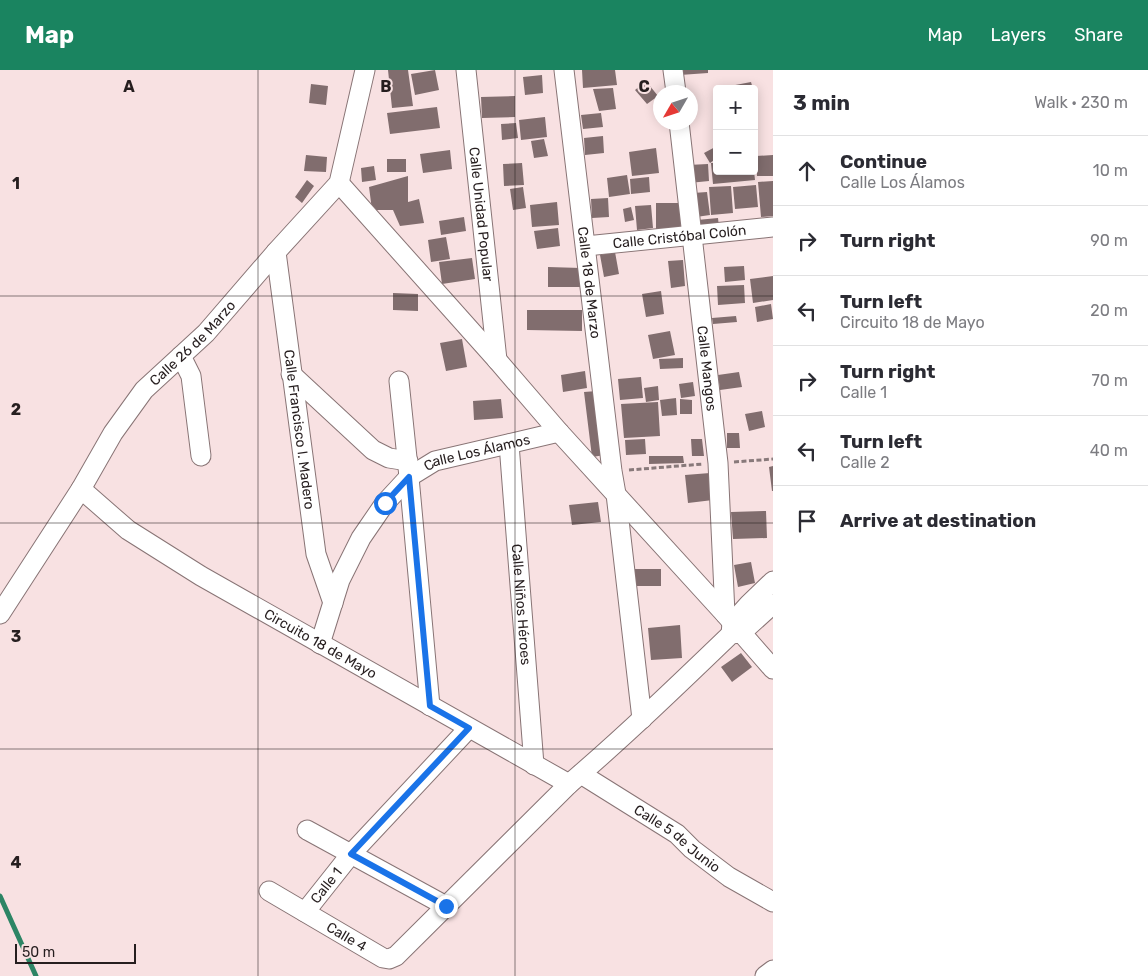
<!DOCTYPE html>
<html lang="en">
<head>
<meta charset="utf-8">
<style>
	body { margin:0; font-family:Rubik,sans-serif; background:#f2f2f3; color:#2b2b33 }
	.controls { position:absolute; right:15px; top:15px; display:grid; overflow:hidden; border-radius:5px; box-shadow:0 2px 12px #0003 }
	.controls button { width:45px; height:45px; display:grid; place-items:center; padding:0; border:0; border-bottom:1px solid #e1e1e2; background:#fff; color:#2b2b33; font:25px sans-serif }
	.compass { position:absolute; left:653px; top:15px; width:45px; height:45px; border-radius:50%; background:#fff; box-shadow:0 2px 12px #0003; rotate:231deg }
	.scale { position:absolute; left:15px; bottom:12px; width:121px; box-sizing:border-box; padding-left:5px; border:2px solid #261e1f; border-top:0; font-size:14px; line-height:18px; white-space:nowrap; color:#261e1f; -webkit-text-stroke:4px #f8e1e2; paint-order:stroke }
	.stop { position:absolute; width:15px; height:15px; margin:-11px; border:4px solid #1a73e8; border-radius:50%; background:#fff }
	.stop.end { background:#1a73e8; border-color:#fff; box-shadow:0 1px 5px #0008 }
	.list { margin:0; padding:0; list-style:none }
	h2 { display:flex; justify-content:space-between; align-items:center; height:65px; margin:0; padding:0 20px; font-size:21px }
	h2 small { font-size:16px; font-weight:400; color:#7c7c81 }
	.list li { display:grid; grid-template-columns:32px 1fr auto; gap:15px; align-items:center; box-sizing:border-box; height:70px; padding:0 20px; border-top:1px solid #e1e1e2 }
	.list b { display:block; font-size:19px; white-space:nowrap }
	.list p { margin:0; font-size:16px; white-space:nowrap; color:#7c7c81 }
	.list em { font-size:16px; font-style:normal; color:#7c7c81 }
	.icon { flex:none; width:28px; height:28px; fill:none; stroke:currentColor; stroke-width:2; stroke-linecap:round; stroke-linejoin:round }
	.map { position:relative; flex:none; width:773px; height:906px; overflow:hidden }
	header { display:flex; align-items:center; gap:30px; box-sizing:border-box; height:70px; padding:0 25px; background:#1a8460; color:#fff }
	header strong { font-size:24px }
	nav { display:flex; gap:28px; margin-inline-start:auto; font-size:18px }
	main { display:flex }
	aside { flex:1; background:#fff }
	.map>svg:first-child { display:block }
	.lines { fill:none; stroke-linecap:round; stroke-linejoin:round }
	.stream { stroke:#2d8565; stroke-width:5 }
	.building { fill:#816d6e }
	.street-casing { stroke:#887475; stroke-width:21 }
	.path { stroke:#88797a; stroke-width:3; stroke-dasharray:5 2.5; stroke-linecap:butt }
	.street { stroke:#fff; stroke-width:19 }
	.route { stroke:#1a73e8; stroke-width:6 }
	.grid { fill:none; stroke:#261e1f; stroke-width:1; stroke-opacity:0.55 }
	.labels { text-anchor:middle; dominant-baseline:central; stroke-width:4; stroke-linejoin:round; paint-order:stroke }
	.street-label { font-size:14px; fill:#261e1f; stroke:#f8e1e2 }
	.grid-label { font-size:16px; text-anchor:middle; font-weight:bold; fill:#261e1f; stroke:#f8e1e2; stroke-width:4; stroke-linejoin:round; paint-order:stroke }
</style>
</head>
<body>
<header>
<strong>Map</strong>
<nav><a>Map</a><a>Layers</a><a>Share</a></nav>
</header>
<main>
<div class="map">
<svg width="773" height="906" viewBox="0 0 773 906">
	<rect width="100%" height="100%" fill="#f8e1e2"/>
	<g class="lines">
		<path class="stream" d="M0 826 36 906"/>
	</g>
	<path class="building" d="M388 0H408L413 36 392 38Z
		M435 0 439 20 415 25 411 4Z
		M582 0H615L617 15 583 18Z
		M679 0H708V3L680 5Z
		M542 5 543 23 525 25 523 7Z
		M646 11 658 26 647 34 635 20Z
		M751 12 753 19H725V17Z
		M311 14 328 16 326 35 309 33Z
		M613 18 616 39 599 41 593 19Z
		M515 26V47L482 48 481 27Z
		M437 37 440 58 390 64 387 43Z
		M601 43 603 57 583 59 581 45Z
		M545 47 547 67 521 70 519 50Z
		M516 53 518 68 502 70 501 54Z
		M603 66 604 83 585 85 584 68Z
		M544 69 548 86 534 88 531 71Z
		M717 76V88L710 93 704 83Z
		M656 78 659 103 632 106 629 82Z
		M450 80 452 99 423 103 420 84Z
		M306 85 327 87 326 102 304 101Z
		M773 85V106H757L756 86Z
		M387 89H406V102H387Z
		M522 93 524 115 504 116 503 94Z
		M711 93H717V101H754L755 110 713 114Z
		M708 94 709 111 689 113 688 95Z
		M374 96 376 110 362 112 361 98Z
		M627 105 630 124 609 127 607 108Z
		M408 106V132L419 129 424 153 400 156 393 140H372L369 117Z
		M649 107 650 122 631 124 630 109Z
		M307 110 314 116 302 133 295 127Z
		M773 111V146L761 147 758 112Z
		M756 115 758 137 735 139 733 117Z
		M731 116 733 143 711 145 709 117Z
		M523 117 526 138 513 140 510 119Z
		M707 122 710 145 696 147 693 123Z
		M608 128 609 147 592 148 591 129Z
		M557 132 559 155 532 157 530 135Z
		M656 133H680L681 162H656Z
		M651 135 653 158 637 160 635 136Z
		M631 137 634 150 625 152 623 139Z
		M464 147 466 161 441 165 439 151Z
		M718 148 719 157 698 159 697 150Z
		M558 158 560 176 537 179 534 161Z
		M446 167 450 189 431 192 428 170Z
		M615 182 619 204 604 207 600 185Z
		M472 188 475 209 442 214 439 192Z
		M683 190 685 216 671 218 668 191Z
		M744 196 745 210 725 212 724 197Z
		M548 197 581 198V217H548Z
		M773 206V230L753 233 750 209Z
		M744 215 745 233 718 235 717 216Z
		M661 221 664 244 646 247 642 224Z
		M393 223 418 224V241L393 240Z
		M771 234 773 249 757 252 755 237Z
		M527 240H582V261L527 260Z
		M736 246 737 252 713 254 712 248Z
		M670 261 675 285 653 289 648 265Z
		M462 269 467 297 446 301 440 273Z
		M683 288V298L660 299 659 289Z
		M585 301 587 318 563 322 561 305Z
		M739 302 742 317 720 320 718 305Z
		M641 307 643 328 620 330 618 309Z
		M693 312 695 326 681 328 679 314Z
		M658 316 659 330 646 332 644 318Z
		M597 321 605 385 592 387 584 322Z
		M676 328 677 345 662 346 660 330Z
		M501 329 503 348 474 350 473 331Z
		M680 329 692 330V344H680Z
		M658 332 660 366 624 368 621 334Z
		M762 341 765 357 749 361 745 344Z
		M727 363H739L740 378H727Z
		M645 369 646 384 626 385 625 370Z
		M691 369H702L704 386H692Z
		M649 386H683L684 393 649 394Z
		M773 396V421H772L769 397Z
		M710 403 713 430 688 433 685 405Z
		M598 432 601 452 572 455 569 435Z
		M766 441 767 468 733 469 731 442Z
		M751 492 755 513 738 517 734 495Z
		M635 499H661V516H635Z
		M680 555 682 588 651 590 648 558Z
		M741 583 752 597 732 612 721 597Z"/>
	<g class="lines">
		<g class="street-casing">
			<g id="street">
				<path id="s1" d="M466 0 497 290"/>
				<path id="s2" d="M564 0 612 401 616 424 642 649"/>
				<path d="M673 0 676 22"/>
				<path id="s3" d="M679 52 718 393 725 544"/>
				<path d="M339 113 497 290 559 362 725 544 773 599"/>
				<path id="s4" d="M586 176 773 157"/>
				<path id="s5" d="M276 182 316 484 333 533"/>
				<path d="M181 286 191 306 201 386"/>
				<path d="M291 304 373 380 389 388 408 391"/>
				<path d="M399 311 409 407 430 636"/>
				<path id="s6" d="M509 374 534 695"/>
				<path id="s7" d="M81 419 128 460 201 506 569 714"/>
				<path id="s8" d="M0 544 81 419 113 363 144 320 206 263 276 182 339 113 365 0"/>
				<path d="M731 564 732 553 749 534 773 511"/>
				<path id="s9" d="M320 574 340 510 361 468 385 433 409 407 435 391 559 362"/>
				<path id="s10" d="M581 704 677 764 692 779 729 807 773 832"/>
				<path d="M307 760 446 836"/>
				<path id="s11" d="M269 821 383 888 389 889 396 886 569 714C625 666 678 615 731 564L741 563 773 534"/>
				<path id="s12" d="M305 842 351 784 469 658"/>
				<path d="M765 906 773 900"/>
			</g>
		</g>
		<path class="path" d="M734 392 773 389
			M629 400 703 394"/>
		<use href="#street" class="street"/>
	</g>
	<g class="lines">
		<path class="route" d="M385 433 409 407 430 636 469 658 351 784 446 836"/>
	</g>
	<path class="grid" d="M258 0V906M515 0V906M0 226H773M0 453H773M0 679H773"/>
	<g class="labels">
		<g class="street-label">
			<text stroke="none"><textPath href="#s1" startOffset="145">Calle Unidad Popular</textPath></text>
			<text stroke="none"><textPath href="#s4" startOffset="94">Calle Cristóbal Colón</textPath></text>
			<text stroke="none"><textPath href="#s2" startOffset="214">Calle 18 de Marzo</textPath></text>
			<text stroke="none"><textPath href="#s8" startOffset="334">Calle 26 de Marzo</textPath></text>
			<text stroke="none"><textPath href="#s3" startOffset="248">Calle Mangos</textPath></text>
			<text stroke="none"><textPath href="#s5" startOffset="179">Calle Francisco I. Madero</textPath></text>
			<text stroke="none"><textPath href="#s9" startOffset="265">Calle Los Álamos</textPath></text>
			<text stroke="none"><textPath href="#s6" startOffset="161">Calle Niños Héroes</textPath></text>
			<text stroke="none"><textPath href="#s7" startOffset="286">Circuito 18 de Mayo</textPath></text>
			<text stroke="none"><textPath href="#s10" startOffset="116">Calle 5 de Junio</textPath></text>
			<text stroke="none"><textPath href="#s12" startOffset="34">Calle 1</textPath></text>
			<text stroke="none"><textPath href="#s11" startOffset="90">Calle 4</textPath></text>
		</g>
	</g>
	<g class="grid-label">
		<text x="129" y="22">A</text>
		<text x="386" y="22">B</text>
		<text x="644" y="22">C</text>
		<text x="16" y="119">1</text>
		<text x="16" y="345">2</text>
		<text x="16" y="572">3</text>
		<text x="16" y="798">4</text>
	</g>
</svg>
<div class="controls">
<button>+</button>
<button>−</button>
</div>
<svg class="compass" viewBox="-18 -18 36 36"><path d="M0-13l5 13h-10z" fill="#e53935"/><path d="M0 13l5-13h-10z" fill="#7c7c81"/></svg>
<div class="scale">50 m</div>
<div class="stop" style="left:385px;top:433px"></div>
<div class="stop end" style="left:446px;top:836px"></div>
</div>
<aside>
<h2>3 min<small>Walk · 230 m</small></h2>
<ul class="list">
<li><svg class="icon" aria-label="ahead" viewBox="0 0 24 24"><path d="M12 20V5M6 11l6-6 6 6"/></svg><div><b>Continue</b><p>Calle Los Álamos</p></div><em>10 m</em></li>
<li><svg class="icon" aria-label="right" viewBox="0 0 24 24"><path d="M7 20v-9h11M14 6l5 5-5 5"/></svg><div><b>Turn right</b></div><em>90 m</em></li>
<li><svg class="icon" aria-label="left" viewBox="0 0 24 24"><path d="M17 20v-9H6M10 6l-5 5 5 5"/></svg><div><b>Turn left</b><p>Circuito 18 de Mayo</p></div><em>20 m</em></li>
<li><svg class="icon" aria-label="right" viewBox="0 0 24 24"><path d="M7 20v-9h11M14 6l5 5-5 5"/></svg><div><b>Turn right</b><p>Calle 1</p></div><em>70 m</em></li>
<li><svg class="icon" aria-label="left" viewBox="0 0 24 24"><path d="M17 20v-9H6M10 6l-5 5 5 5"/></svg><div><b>Turn left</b><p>Calle 2</p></div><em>40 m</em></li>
<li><svg class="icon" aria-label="arrive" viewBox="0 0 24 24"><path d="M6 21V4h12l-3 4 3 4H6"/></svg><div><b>Arrive at destination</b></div></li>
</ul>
</aside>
</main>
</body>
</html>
